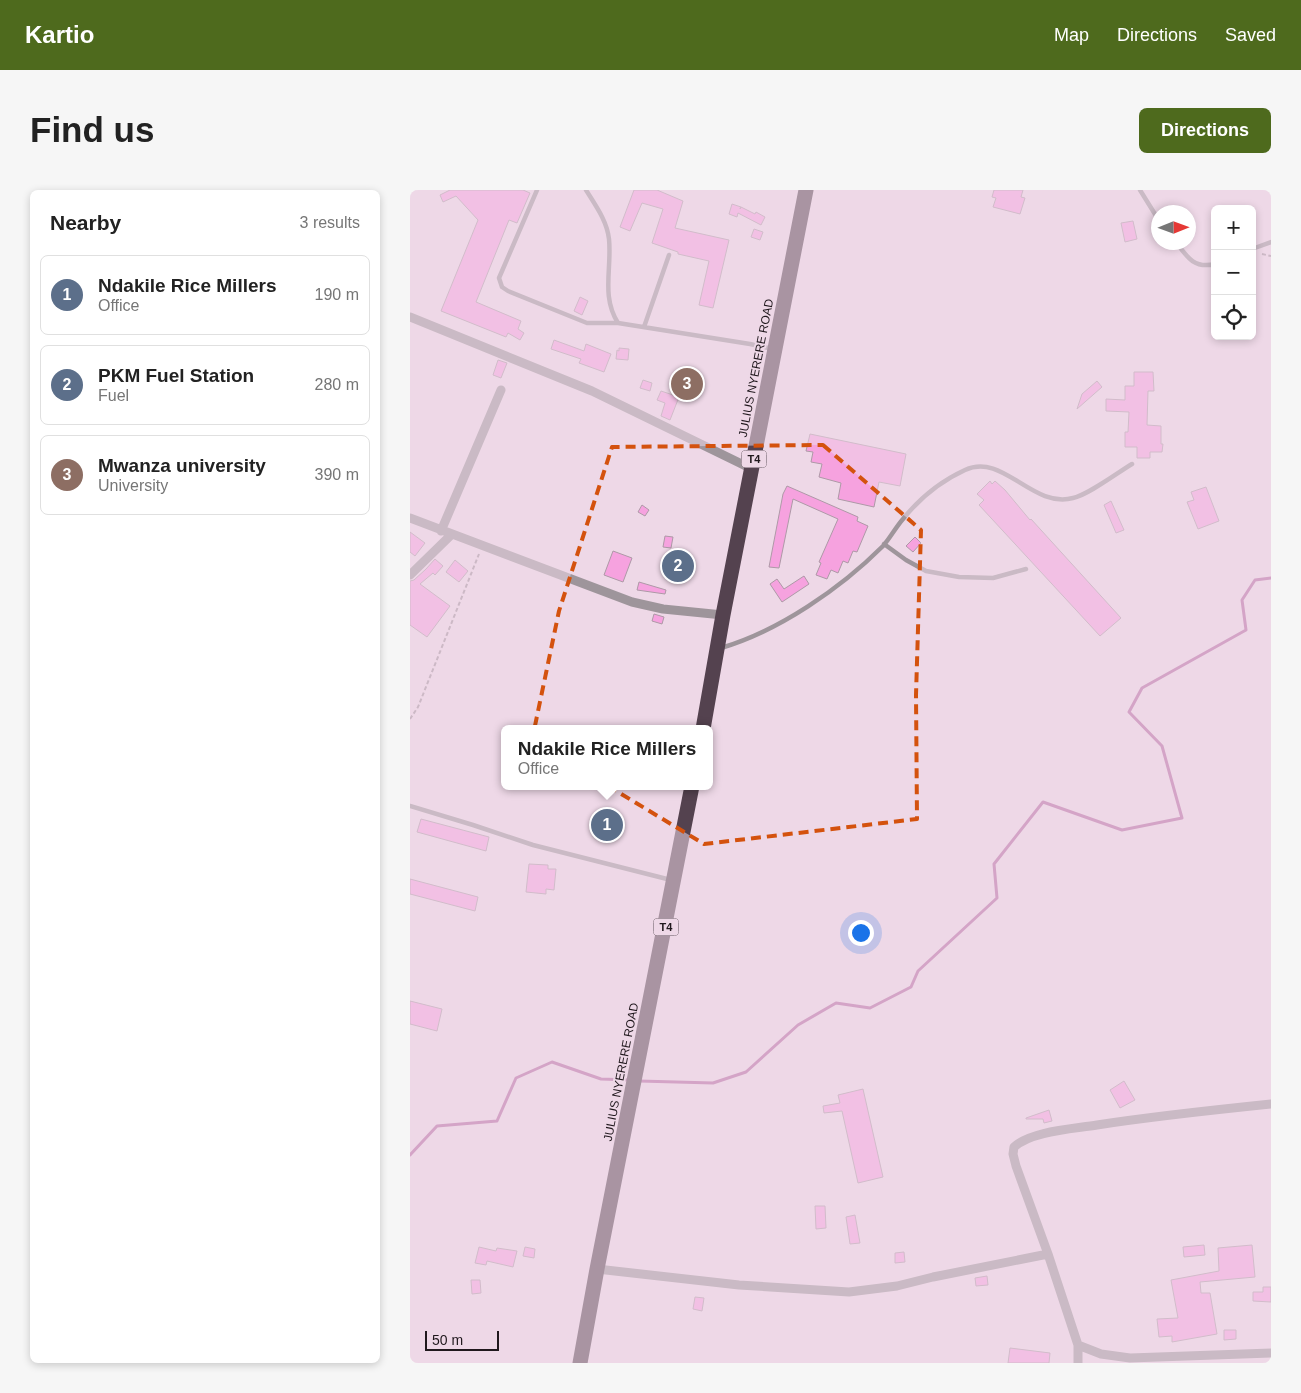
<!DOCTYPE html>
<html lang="en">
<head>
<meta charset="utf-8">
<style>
	body { margin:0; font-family:Helvetica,sans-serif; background:#f6f6f6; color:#222 }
	.controls { position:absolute; right:15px; top:15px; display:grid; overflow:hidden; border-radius:8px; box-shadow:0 2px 8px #0003 }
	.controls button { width:45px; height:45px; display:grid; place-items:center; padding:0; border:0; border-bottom:1px solid #e0e0e0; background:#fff; color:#222; font:25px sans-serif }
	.compass { position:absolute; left:741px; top:15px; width:45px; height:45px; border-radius:50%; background:#fff; box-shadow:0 2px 8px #0003; rotate:89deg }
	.scale { position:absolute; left:15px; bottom:12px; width:74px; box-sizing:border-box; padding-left:5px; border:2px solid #20181d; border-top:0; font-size:14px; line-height:18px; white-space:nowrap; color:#20181d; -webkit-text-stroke:4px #eed8e7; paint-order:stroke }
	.you { position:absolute; left:450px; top:742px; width:18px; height:18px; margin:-12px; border:4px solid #fff; border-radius:50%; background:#1a73e8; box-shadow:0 0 0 8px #1a73e833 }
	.badge { display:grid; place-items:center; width:32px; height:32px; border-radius:50%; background:#4e6a1d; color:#fff; font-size:16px; font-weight:700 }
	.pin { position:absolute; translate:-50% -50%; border:2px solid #fff; box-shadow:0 1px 5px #0006 }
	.popup { position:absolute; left:91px; top:535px; width:212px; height:65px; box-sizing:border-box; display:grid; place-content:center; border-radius:8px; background:#fff; filter:drop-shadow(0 1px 4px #0005); font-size:16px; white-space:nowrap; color:#767676 }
	.popup b { font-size:19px; color:#222 }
	.popup::after { content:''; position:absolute; left:50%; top:100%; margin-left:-10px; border:10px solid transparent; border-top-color:#fff }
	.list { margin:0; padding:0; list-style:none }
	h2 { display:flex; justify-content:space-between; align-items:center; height:65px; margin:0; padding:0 20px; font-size:21px }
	h2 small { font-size:16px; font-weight:400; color:#767676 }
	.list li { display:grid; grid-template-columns:32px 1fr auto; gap:15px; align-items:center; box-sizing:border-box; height:80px; margin:0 10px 10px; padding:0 10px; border:1px solid #e0e0e0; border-radius:8px }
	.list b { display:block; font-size:19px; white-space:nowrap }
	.list p { margin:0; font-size:16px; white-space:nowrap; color:#767676 }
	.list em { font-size:16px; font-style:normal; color:#767676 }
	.icon { flex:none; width:28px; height:28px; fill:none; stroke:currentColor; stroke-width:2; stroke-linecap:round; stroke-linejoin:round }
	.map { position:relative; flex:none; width:861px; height:1173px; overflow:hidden; border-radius:8px }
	header { display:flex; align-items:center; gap:30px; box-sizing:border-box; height:70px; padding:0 25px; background:#4e6a1d; color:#fff }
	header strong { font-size:24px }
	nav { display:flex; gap:28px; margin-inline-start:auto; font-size:18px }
	.intro { display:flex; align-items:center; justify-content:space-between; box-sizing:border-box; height:120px; padding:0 30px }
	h1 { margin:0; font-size:35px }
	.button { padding:12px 22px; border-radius:8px; background:#4e6a1d; color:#fff; font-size:18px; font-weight:700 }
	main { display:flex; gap:30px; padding:0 30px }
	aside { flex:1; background:#fff; border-radius:8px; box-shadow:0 2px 8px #0003 }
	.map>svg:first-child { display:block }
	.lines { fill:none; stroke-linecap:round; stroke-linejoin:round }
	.stream { stroke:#b3659f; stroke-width:3 }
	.building { fill:#f6a2df; stroke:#ae99a7 }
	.path { stroke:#a3929d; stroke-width:2; stroke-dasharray:4 2.5; stroke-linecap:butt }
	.lane { stroke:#9e959b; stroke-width:4.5 }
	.street { stroke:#9e959b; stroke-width:9 }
	.highway { stroke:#54424f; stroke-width:15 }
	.marked { fill:none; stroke:#d4520e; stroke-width:4; stroke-dasharray:10 6; stroke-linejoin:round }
	.labels { text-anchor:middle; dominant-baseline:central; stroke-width:4; stroke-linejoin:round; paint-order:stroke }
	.shield { fill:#eed8e7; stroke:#5e525a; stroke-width:1 }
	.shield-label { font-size:11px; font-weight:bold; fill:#20181d }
	.street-label { font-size:12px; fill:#20181d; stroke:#eed8e7 }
</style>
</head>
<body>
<header>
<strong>Kartio</strong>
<nav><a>Map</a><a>Directions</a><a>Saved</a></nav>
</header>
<div class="intro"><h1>Find us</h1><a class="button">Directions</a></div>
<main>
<aside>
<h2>Nearby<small>3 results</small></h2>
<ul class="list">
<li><span class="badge" style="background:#5c6f8a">1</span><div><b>Ndakile Rice Millers</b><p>Office</p></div><em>190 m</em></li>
<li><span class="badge" style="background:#5c6f8a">2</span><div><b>PKM Fuel Station</b><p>Fuel</p></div><em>280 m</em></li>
<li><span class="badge" style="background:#8d6e63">3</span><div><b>Mwanza university</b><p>University</p></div><em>390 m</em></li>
</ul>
</aside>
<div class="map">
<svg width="861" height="1173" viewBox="0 0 861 1173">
	<rect width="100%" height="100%" fill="#eed8e7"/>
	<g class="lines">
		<path class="stream" d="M229 891 303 893 336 882 388 835 426 813 460 818 501 797 508 781 587 708 584 674 633 612 712 640 772 628 752 556 719 522 732 498 836 440 832 410 845 390 861 388
			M0 965 27 936 87 931 106 888 142 872 191 889 220 890"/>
	</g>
	<path class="building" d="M40 0H113L120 3 107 33 99 30 66 112 111 131 108 139 114 143 110 150 98 143 96 147 31 121 68 30 46 6 33 12 30 5Z
		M224 0H247L273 11 265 38 319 50 303 118 289 115 299 71 268 64V62L242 53 253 19 232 13 220 41 210 37Z
		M584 0H613L611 7 615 8 610 24 583 17 586 8 582 7Z
		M322 14 331 17 330 19 331 17 345 24 346 22 355 27 351 35 328 23 327 27 319 24Z
		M723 31 727 49 715 52 711 33Z
		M344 39 353 42 350 50 341 47Z
		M170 107 178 111 172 125 164 121Z
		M144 150 174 161 176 154 201 164 194 182 169 173 171 169 141 159Z
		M209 158 219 159 218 170 206 169 207 160 209 161Z
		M88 170 97 173 91 188 83 185Z
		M724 182H743L744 201H738L737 235 751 236V254H753L752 262H740V268H727V257H715V242H718L719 222 696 221V209L715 210V196H724Z
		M233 190 242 193 240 201 230 198Z
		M687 191 692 197 667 219 672 204Z
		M251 201 269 207 260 230 251 226 255 213 247 210Z
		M400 244 496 264 490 296 469 292 464 317 428 309 431 293 409 287 412 274 401 272 403 262 396 261Z
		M580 291 582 294 585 291 595 300 620 330 621 329 711 428 690 446 569 315 574 310 567 304Z
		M377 296 448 327 447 331 458 336 447 362 443 361 438 373 433 371 428 383 421 380 417 389 406 385 411 373 409 372 428 329 383 309 369 378 359 377 373 304Z
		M796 297 809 331 788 339 777 312 784 310 781 302Z
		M701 311 714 340 706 343 694 315Z
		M232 315 239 320 235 326 228 322Z
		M0 342 15 353 5 366 0 362Z
		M255 346 263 347 261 358 253 357Z
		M505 347 511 353 503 362 496 356Z
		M203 361 222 368 213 392 194 385Z
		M25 369 33 376 25 385 23 383 10 394 40 416 17 447 0 435V391L4 390 16 379Z
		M45 370 58 381 49 392 36 382Z
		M394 386 399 394 372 412 360 394 367 389 374 399Z
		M229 392 256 400 255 404 227 400Z
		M244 424 254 427 252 434 242 431Z
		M11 629 79 647 76 661 7 642Z
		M119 674 138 675V679H146L144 700 136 699V704L116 702Z
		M0 689 68 707 65 721 0 704Z
		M0 811 32 819 27 841 0 834Z
		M714 891 725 910 710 918 700 900Z
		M453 899 473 987 448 993 432 921 414 923 413 916 430 913 428 905Z
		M639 920 642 931 634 933 633 929H616V928Z
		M405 1016H415L416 1038 406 1039Z
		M445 1025 450 1053 440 1054 436 1027Z
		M794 1055 795 1065 774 1067 773 1057Z
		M842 1055 845 1087 790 1092 791 1103H800L807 1144 762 1152V1146L749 1147 747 1129 768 1128 761 1090 809 1081 808 1058Z
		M69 1057 86 1061 87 1058 107 1061 103 1077 77 1071 76 1075 65 1073Z
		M115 1057 125 1059 124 1068 113 1066Z
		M494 1062 495 1072 485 1073V1063Z
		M577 1086 578 1095 566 1096 565 1088Z
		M61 1090H70L71 1103 62 1104Z
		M853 1097H861V1112L843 1111V1102H853Z
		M285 1107 294 1108 292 1121 283 1119Z
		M814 1140H826V1149L814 1150Z
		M600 1158 640 1163 639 1173H598Z"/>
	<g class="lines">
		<path class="path" d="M852 64 861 66
			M0 529 8 517 69 364"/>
		<path class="lane" d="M127 0 89 88 92 97 98 101 177 133H208L340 154 363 159
			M176 0C186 16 197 31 199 49 202 79 191 106 208 133
			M730 0 748 29
			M766 52C777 67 784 79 805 74
			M842 59 861 52
			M234 137 259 65
			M474 354 496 370 516 381 549 387 583 388 616 379
			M311 458C369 441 431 398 473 356 480 348 486 337 493 329 509 309 531 291 555 280 593 262 622 319 663 308 678 305 707 283 722 274
			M0 616 63 635 123 655 261 690"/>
		<path class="street" d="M0 127 182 201 342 279
			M0 328 222 412 253 419 313 425
			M31 341 91 200
			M0 385 41 345
			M187 1079 329 1095 439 1102 487 1096 523 1087 638 1064
			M668 1155 691 1164 720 1168 861 1163
			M668 1173V1155L638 1064 606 976 603 964 604 957C621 941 663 939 687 935 745 926 803 920 861 914"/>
		<path class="highway" d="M293 539 313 425 396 0
			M170 1173 187 1079 282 596"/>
	</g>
	<path d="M0 0H861V1173H0ZM413 255 511 340 506 505 507 629 294 654 122 550 149 421 202 257Z" fill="#eed8e7" fill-opacity=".55" fill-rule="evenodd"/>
	<path class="marked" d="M413 255 511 340 506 505 507 629 294 654 122 550 149 421 202 257Z"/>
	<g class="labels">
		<g class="shield">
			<rect x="331.5" y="260.5" width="25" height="17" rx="4"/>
			<rect x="243.5" y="728.5" width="25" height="17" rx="4"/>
		</g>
		<g class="shield-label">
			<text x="344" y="269">T4</text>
			<text x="256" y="737">T4</text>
		</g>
		<g class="street-label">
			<text transform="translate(346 178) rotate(-79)">JULIUS NYERERE ROAD</text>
			<text transform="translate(211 882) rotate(-79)">JULIUS NYERERE ROAD</text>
		</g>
	</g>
</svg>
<div class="controls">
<button>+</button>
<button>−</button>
<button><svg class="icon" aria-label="locate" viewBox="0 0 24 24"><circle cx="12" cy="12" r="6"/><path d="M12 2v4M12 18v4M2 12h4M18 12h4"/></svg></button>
</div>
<svg class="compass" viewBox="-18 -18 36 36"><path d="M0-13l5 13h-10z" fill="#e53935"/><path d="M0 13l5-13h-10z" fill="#767676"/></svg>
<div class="scale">50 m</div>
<div class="you"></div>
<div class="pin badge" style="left:197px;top:635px;background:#5c6f8a">1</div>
<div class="popup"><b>Ndakile Rice Millers</b>Office</div>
<div class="pin badge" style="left:268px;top:376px;background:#5c6f8a">2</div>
<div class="pin badge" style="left:277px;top:194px;background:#8d6e63">3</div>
</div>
</main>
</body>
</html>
